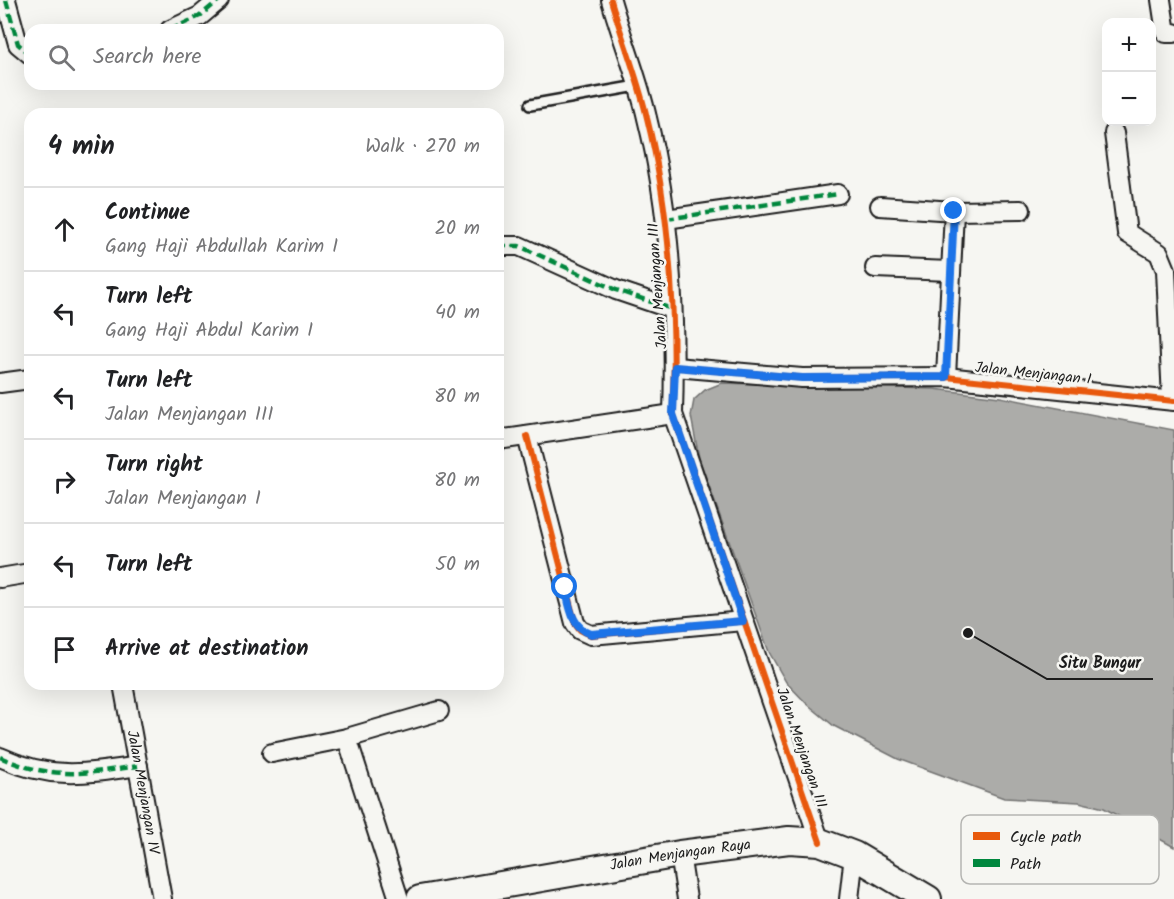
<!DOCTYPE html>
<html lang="en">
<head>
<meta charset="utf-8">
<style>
	body { margin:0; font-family:Kalam,sans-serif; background:#f6f6f6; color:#202124 }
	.controls { position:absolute; right:18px; top:18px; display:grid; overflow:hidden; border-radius:12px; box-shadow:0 6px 24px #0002 }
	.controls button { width:54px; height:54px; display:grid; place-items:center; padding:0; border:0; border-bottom:2px solid #e0e0e0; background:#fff; color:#202124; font:30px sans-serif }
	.stop { position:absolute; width:18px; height:18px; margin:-14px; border:4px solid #1a73e8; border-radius:50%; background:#fff }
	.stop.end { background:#1a73e8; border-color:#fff; box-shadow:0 2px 6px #0008 }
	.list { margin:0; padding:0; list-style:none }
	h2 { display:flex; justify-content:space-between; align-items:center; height:78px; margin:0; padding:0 24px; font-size:26px }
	h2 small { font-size:20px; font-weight:400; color:#757577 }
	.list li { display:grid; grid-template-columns:39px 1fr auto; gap:18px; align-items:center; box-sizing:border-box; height:84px; padding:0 24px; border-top:2px solid #e0e0e0 }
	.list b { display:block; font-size:22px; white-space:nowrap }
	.list p { margin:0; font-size:20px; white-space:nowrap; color:#757577 }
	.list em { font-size:20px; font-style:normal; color:#757577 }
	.icon { flex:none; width:33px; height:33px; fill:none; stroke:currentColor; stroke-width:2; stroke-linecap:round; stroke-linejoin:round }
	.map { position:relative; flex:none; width:1174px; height:899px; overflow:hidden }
	.search { position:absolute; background:#fff; box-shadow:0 6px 24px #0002; left:24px; top:24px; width:480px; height:66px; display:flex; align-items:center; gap:15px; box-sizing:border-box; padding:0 21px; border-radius:18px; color:#757577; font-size:22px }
	.panel { position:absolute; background:#fff; box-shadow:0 6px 24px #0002; left:24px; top:108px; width:480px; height:582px; border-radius:18px }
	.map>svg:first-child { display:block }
	.water { fill:#acaca9; stroke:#727271; stroke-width:1.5 }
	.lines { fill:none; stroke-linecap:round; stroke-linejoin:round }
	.service-casing { stroke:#1c1c1c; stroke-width:14 }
	.minor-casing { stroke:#1c1c1c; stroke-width:22 }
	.secondary-casing { stroke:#1c1c1c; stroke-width:30 }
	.service { stroke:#f6f6f2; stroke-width:9 }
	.minor { stroke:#f6f6f2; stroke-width:18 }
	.secondary { stroke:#f6f6f2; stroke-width:26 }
	.quiet { stroke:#00873e; stroke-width:4.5; stroke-dasharray:9 4.5; stroke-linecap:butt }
	.cycleway-casing { stroke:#f6f6f2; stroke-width:10 }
	.cycleway { stroke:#e8590c; stroke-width:6 }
	.route { stroke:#1a73e8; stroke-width:8 }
	.labels { text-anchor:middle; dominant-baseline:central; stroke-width:5; stroke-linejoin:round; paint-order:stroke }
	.street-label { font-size:15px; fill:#1c1c1c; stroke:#f6f6f2 }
	.key { fill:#f6f6f2; stroke:#b5b5b2; stroke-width:1.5 }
	.key-label { font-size:16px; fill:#1c1c1c }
	.leader { fill:none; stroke:#1c1c1c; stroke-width:2 }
	.callout-dot { fill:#1c1c1c; stroke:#f6f6f2; stroke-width:2 }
	.callout-label { font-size:16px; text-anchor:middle; font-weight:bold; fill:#1c1c1c; stroke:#f6f6f2; stroke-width:5; stroke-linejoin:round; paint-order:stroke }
</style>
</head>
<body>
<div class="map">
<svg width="1174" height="899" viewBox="0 0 1174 899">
	<rect width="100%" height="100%" fill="#f6f6f2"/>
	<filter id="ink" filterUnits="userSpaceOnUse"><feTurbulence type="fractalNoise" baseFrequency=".0167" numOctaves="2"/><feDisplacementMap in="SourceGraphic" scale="12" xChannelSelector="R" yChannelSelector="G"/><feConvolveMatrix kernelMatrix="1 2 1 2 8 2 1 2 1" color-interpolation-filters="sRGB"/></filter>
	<g filter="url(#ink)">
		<path class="water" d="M722 383 934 389 1000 397 1174 430V847L1104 808 1079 802 1004 798 898 759 834 726 806 703 786 682 769 652 699 458 691 416 694 400 705 390Z"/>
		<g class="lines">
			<g class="service-casing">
				<path id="service" d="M530 105 637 86"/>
			</g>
			<g class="minor-casing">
				<g id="minor">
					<path d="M6 0 18 44 30 54"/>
					<path d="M611 0C622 39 638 78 647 118 671 214 676 315 673 414L820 842"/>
					<path d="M1161 0 1166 33H1174"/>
					<path d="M170 30 200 16 219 0"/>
					<path d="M1114 133 1127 233 1159 253 1166 270 1172 400"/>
					<path d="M880 206 954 211 1021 210"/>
					<path d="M666 219 838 194"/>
					<path d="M498 246H519L616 290 672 309"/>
					<path d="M875 268 950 271"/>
					<path d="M675 367 802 378 946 377 1174 401"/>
					<path d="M946 377 954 211"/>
					<path d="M0 383 30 379"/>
					<path d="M527 436 575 623 580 630 591 635 743 621"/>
					<path d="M498 440 673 414"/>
					<path d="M0 578 30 573"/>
					<path id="s1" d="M123 684 162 899"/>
					<path d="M347 738 439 711"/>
					<path d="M272 753 347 738 399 899"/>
					<path d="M0 757C50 780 85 774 138 766"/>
					<path d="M680 854 687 899"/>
					<path d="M849 899 854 855"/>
				</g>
			</g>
			<g class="secondary-casing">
				<g id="secondary">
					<path id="s2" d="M420 899 680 854 789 840 820 842 854 855 928 899"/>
				</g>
			</g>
			<use href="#service" class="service"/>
			<use href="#minor" class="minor"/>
			<use href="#secondary" class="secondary"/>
			<path class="quiet" d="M6 0 18 44 30 54
				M170 30 200 16 219 0
				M666 219 838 194
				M498 246H519L616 290 672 309
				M0 757C50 780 85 774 138 766"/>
			<g class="cycleway-casing">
				<path id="cycleway" d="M611 0C622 39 638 78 647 118 671 214 676 315 673 414L820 842
					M675 367 802 378 946 377 1174 401
					M527 436 575 623 580 630 591 635 743 621"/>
			</g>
			<use href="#cycleway" class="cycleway"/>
		</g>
	</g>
	<g class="lines" filter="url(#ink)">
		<path class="route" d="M565 587C570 607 571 627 591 634L743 621 673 414 675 367 802 378 946 377 954 211"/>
	</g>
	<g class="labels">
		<g class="street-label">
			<text transform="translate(658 286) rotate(-94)">Jalan Menjangan III</text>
			<text transform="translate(1033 374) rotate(6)">Jalan Menjangan I</text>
			<text transform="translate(801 748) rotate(71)">Jalan Menjangan III</text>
			<text stroke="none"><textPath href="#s1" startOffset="110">Jalan Menjangan IV</textPath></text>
			<text stroke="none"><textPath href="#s2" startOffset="264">Jalan Menjangan Raya</textPath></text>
		</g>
	</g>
	<rect x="961" y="815" width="198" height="69" rx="9" class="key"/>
	<rect x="973" y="832" width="27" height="8" fill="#e8590c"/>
	<rect x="973" y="859" width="27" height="8" fill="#00873e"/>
	<g class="key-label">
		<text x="1010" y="842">Cycle path</text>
		<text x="1010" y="869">Path</text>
	</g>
	<path class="leader" d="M968 633L1047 679H1153"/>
	<circle class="callout-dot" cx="968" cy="633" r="6"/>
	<g class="callout-label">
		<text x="1100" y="668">Situ Bungur</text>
	</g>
</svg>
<div class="controls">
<button>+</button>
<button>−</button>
</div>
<div class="stop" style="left:565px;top:587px"></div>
<div class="stop end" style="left:954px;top:211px"></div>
<div class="search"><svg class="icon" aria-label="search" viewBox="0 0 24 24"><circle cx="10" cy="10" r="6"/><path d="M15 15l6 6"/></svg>Search here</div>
<section class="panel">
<h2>4 min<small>Walk · 270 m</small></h2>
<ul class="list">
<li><svg class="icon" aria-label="ahead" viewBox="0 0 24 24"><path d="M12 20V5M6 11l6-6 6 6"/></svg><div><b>Continue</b><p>Gang Haji Abdullah Karim I</p></div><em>20 m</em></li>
<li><svg class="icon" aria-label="left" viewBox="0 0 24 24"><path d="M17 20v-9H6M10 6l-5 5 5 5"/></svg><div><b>Turn left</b><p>Gang Haji Abdul Karim I</p></div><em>40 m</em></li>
<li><svg class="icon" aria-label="left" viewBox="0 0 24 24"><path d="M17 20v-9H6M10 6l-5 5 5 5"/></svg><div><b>Turn left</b><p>Jalan Menjangan III</p></div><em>80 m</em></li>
<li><svg class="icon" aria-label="right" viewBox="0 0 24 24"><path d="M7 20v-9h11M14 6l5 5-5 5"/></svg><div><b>Turn right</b><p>Jalan Menjangan I</p></div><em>80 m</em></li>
<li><svg class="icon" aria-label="left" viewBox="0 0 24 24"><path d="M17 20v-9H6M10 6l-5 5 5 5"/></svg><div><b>Turn left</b></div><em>50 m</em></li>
<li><svg class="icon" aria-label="arrive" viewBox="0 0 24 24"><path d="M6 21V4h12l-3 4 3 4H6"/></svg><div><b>Arrive at destination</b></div></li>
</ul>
</section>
</div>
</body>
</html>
